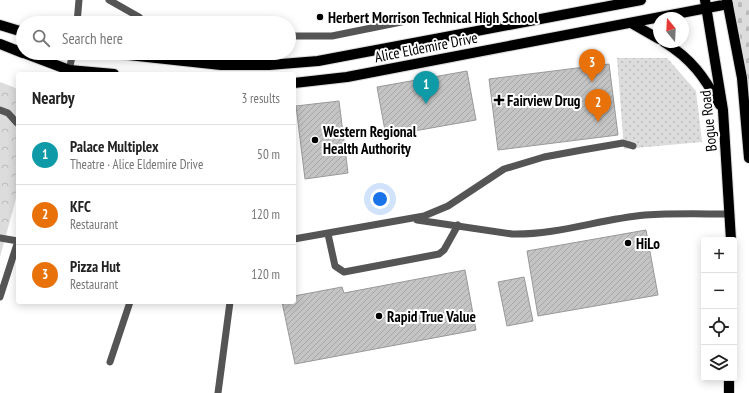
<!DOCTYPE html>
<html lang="en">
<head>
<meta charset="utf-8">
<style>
	body { margin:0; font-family:"PT Sans Narrow",sans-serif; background:#f2f2f2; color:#222 }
	.controls { position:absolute; right:12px; bottom:12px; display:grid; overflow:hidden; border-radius:4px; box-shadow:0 2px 10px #0003 }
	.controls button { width:36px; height:36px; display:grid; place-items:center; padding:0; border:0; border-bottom:1px solid #e0e0e0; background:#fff; color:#222; font:20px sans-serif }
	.compass { position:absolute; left:653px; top:12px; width:36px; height:36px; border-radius:50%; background:#fff; box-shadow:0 2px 10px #0003; rotate:342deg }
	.you { position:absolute; left:380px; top:199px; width:14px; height:14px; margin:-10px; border:3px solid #fff; border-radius:50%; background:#1a73e8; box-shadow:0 0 0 6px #1a73e833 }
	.badge { display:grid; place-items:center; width:26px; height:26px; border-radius:50%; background:#111827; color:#fff; font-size:13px; font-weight:700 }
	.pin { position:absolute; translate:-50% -33px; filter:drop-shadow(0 1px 2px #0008) }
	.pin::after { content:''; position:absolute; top:21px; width:14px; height:12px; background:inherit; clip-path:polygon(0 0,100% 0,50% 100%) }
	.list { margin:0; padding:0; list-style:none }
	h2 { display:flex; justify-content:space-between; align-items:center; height:52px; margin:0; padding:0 16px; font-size:17px }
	h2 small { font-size:13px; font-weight:400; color:#767676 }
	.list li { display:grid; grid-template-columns:26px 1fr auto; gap:12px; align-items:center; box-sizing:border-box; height:60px; padding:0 16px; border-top:1px solid #e0e0e0 }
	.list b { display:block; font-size:15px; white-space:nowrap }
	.list p { margin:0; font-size:13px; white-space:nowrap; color:#767676 }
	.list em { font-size:13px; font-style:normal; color:#767676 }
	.icon { flex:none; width:22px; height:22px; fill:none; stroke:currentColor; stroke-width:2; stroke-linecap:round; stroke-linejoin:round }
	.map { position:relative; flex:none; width:749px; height:393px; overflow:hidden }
	.search { position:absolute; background:#fff; box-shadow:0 2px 10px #0003; left:16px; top:16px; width:280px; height:44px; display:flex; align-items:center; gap:10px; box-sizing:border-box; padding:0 14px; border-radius:22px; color:#767676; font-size:15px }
	.panel { position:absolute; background:#fff; box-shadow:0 2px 10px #0003; left:16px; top:72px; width:280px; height:232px; border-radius:4px }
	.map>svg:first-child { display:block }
	.grass { fill:url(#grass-dots) }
	.forest { fill:url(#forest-crowns) }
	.cemetery { fill:url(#cemetery-stones) }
	.building { fill:url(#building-hatch); stroke:#999 }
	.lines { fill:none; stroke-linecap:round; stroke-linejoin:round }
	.primary-casing { stroke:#dbdbdb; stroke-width:12 }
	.service { stroke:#555; stroke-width:7 }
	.primary { stroke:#000; stroke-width:10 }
	.poi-dot { fill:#000; stroke:#fff; stroke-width:1.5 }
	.labels { text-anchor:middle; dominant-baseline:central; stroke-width:4; stroke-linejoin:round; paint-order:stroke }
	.poi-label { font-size:15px; font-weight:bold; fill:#000; stroke:#fff; text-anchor:start }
	.street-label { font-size:15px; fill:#000; stroke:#fff }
</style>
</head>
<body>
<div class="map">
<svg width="749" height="393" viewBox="0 0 749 393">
	<defs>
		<pattern id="grass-dots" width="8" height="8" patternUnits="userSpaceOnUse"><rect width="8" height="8" fill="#dcdcdc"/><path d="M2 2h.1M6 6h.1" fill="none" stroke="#bbb" stroke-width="1.8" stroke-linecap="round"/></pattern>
		<pattern id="forest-crowns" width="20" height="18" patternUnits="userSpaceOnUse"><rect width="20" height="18" fill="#dcdcdc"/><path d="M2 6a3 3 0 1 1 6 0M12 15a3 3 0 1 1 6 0" fill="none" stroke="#bbb"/></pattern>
		<pattern id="cemetery-stones" width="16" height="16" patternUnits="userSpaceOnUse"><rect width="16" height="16" fill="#dcdcdc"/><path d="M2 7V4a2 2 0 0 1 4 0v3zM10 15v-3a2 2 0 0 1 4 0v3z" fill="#bbb"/></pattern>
		<pattern id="building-hatch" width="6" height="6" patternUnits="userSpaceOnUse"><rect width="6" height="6" fill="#c4c4c4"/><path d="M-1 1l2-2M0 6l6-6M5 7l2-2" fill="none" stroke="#a7a7a7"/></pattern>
	</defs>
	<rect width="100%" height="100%" fill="#fff"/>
	<path class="grass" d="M617 58H667L696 91 702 142 624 149Z"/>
	<path class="forest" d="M0 82 18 89V191L0 257Z"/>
	<path class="cemetery" d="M727 0H749V158Z"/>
	<path class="building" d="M609 64 618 135 498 150 489 79Z
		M467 71 476 120 386 136 377 87Z
		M339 101 348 173 305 179 296 106Z
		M646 230 658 295 538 316 527 251Z
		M465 270 476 330 295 364 282 302H294V296L342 287 344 293Z
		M524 277 533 321 507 326 498 282Z"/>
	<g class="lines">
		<g class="primary-casing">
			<path id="primary" d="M705 0 723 110 731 240
				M727 0 742 78 749 158
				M631 23 659 39
				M0 25 23 32
				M664 42C692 59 704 77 720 105
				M0 44 23 53
				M24 53 69 70 114 74
				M110 53 221 65H269L318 61 641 0
				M294 83 347 77 728 4
				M729 393V378"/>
		</g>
		<path class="service" d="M109 0 139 17 145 23
			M77 23 79 0
			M289 36H332L401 22
			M68 74 73 53
			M0 110 8 113 17 123
			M417 220 512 234C558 235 600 219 645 215 673 213 702 214 730 214
			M328 234 335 266 344 272 439 254 444 250 458 225
			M0 238 18 241
			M294 239 424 216 448 206 504 169 544 157 582 150 623 143 633 146
			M0 297 18 241
			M110 362 130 302
			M218 393 230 302"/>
		<use href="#primary" class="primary"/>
	</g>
	<g class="poi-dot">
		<circle cx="320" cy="17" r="4"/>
		<path d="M497 94h4v4h4v4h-4v4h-4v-4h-4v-4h4z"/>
		<circle cx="315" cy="140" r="4"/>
		<circle cx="628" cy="243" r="4"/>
		<circle cx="379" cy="316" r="4"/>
	</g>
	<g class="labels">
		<g class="poi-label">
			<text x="328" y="17">Herbert Morrison Technical High School</text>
			<text x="507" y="100">Fairview Drug</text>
			<text x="323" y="131">Western Regional<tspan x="323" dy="17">Health Authority</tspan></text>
			<text x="636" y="243">HiLo</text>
			<text x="387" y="316">Rapid True Value</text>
		</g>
		<g class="street-label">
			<text transform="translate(426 47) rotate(-11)">Alice Eldemire Drive</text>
			<text transform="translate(708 121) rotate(-96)">Bogue Road</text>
		</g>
	</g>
</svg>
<div class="controls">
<button>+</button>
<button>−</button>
<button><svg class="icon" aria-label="locate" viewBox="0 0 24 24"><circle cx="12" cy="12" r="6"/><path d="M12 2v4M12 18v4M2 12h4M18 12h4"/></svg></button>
<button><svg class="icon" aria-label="layers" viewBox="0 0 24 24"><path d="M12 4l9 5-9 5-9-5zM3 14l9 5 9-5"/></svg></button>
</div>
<svg class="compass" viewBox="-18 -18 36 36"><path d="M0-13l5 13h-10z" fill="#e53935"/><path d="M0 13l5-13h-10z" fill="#767676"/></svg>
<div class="you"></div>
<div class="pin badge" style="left:426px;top:104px;background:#0f9aa8">1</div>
<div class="pin badge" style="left:598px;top:122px;background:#e8710a">2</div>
<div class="pin badge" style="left:592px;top:82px;background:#e8710a">3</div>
<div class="search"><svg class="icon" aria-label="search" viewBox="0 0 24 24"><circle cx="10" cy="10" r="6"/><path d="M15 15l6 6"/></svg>Search here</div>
<section class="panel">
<h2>Nearby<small>3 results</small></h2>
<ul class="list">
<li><span class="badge" style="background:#0f9aa8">1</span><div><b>Palace Multiplex</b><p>Theatre · Alice Eldemire Drive</p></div><em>50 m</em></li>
<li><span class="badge" style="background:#e8710a">2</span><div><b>KFC</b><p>Restaurant</p></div><em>120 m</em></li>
<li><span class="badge" style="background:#e8710a">3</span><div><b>Pizza Hut</b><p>Restaurant</p></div><em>120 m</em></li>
</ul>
</section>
</div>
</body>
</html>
